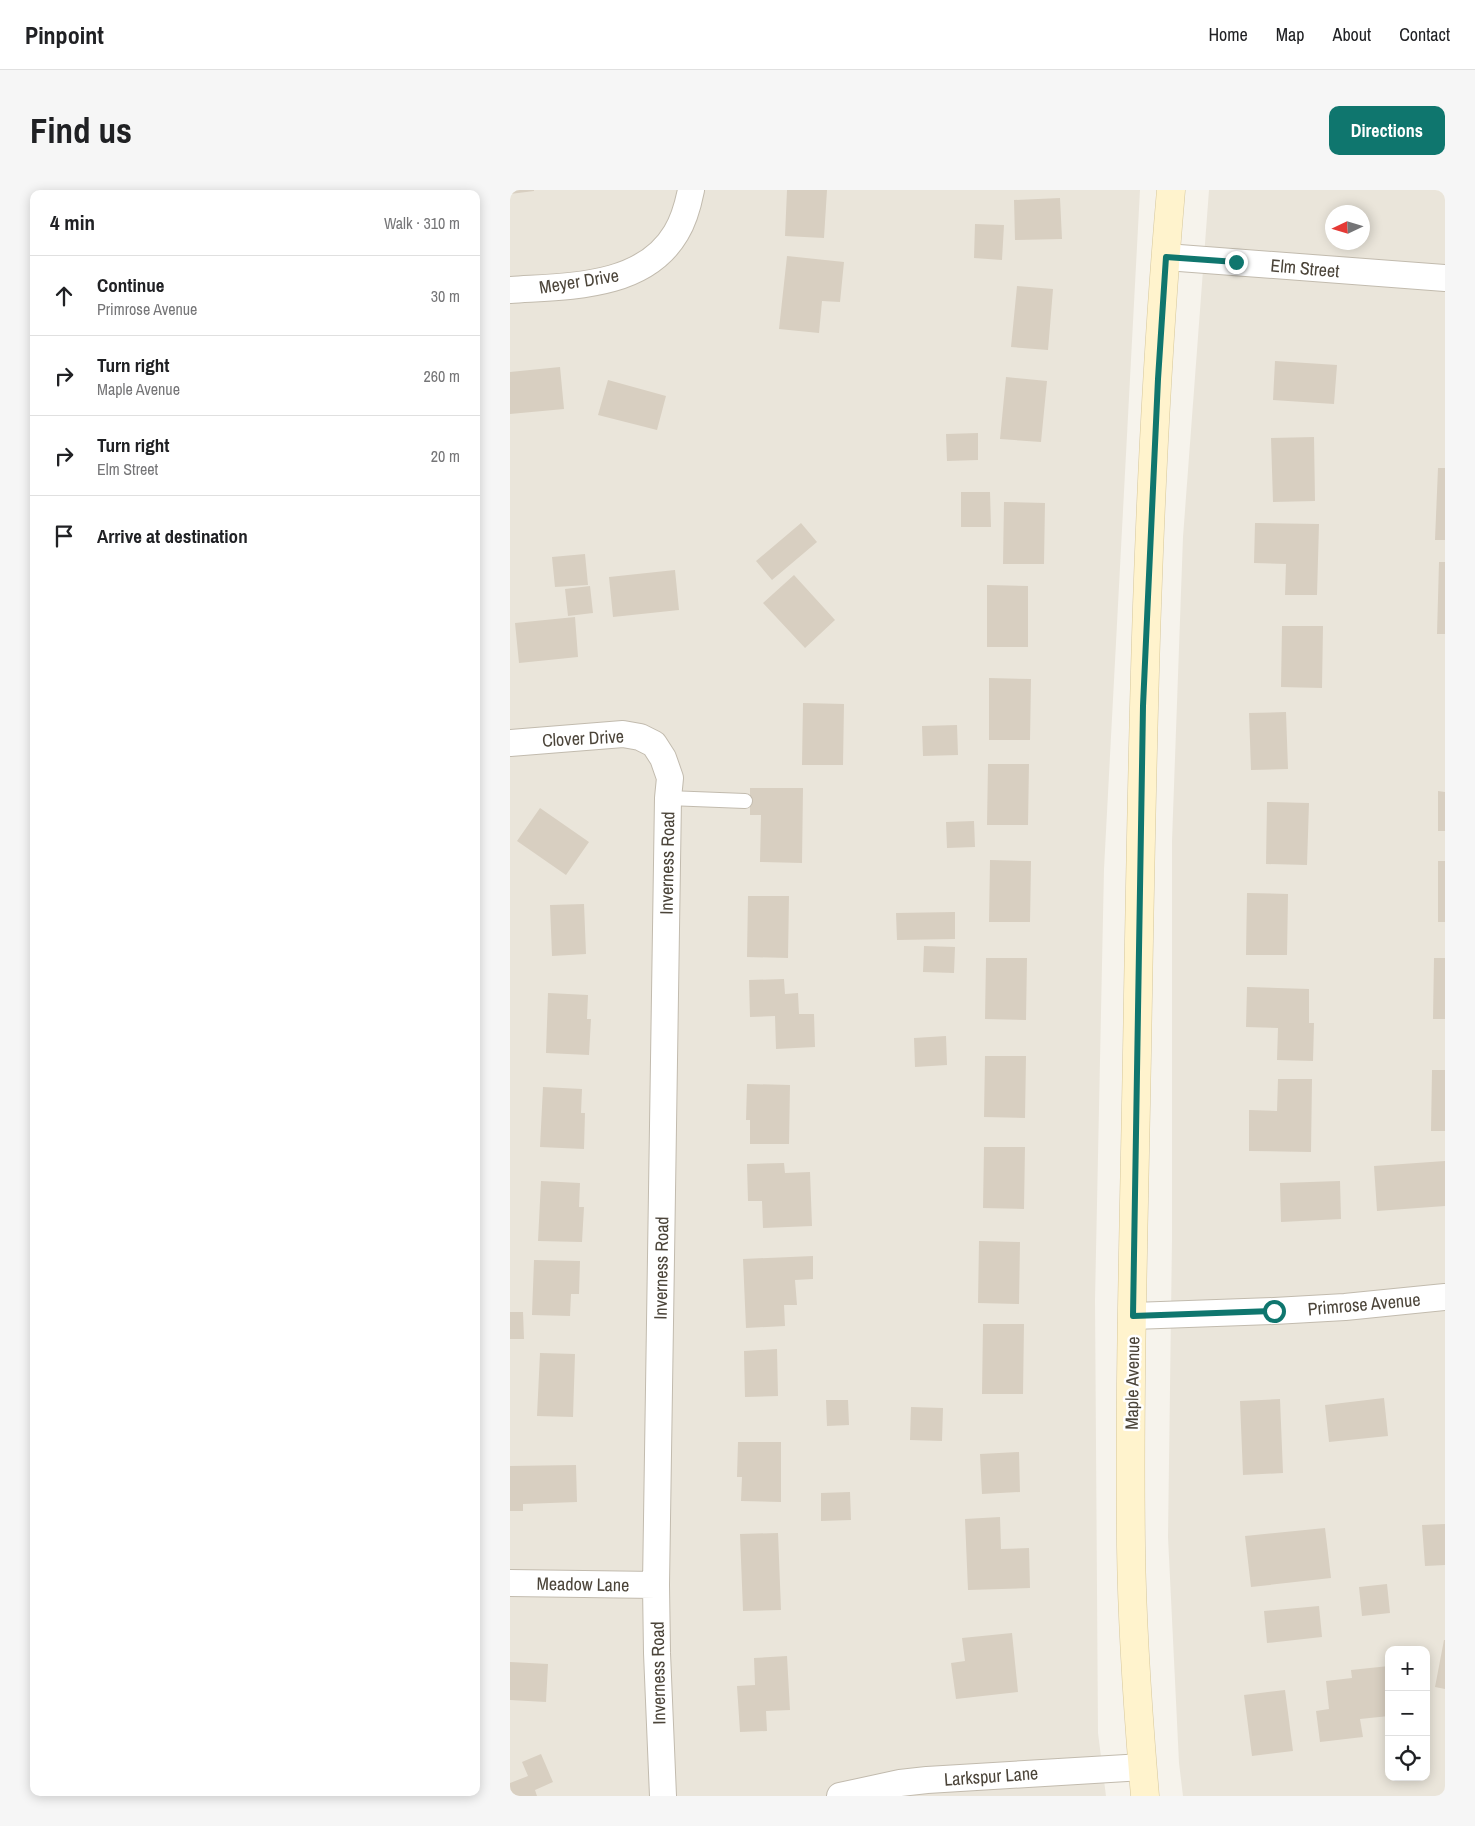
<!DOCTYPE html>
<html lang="en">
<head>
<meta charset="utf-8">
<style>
	body { margin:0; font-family:"Archivo Narrow",sans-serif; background:#f6f6f6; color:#202124 }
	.controls { position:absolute; right:15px; bottom:15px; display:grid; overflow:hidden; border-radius:10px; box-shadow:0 2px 12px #0003 }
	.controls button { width:45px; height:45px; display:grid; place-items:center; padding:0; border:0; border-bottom:1px solid #e0e0e0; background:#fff; color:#202124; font:25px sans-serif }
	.compass { position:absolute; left:815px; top:15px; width:45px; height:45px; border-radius:50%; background:#fff; box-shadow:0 2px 12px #0003; rotate:266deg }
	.stop { position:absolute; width:15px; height:15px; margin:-11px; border:4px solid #0f766e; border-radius:50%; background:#fff }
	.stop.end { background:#0f766e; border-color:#fff; box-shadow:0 1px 5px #0008 }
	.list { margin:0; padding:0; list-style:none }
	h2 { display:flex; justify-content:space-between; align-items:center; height:65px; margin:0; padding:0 20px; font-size:21px }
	h2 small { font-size:16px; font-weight:400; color:#757577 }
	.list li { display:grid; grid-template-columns:32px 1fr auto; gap:15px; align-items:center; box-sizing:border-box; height:80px; padding:0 20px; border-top:1px solid #e0e0e0 }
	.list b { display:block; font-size:19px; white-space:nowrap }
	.list p { margin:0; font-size:16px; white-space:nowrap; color:#757577 }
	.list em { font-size:16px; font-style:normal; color:#757577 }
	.icon { flex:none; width:28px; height:28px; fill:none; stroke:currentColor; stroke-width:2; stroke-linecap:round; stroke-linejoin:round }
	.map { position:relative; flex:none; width:935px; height:1606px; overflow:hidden; border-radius:10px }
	header { display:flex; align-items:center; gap:30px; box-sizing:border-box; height:70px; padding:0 25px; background:#fff; border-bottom:1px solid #e0e0e0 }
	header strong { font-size:24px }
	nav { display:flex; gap:28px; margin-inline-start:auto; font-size:18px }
	.intro { display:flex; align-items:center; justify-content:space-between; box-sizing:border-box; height:120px; padding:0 30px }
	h1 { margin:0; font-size:35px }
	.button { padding:12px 22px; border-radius:10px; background:#0f766e; color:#fff; font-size:18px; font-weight:700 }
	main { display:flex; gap:30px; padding:0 30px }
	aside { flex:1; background:#fff; border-radius:10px; box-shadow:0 2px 12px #0003 }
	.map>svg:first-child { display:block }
	.residential { fill:#eae5da; fill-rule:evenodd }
	.building { fill:#d8cfc1 }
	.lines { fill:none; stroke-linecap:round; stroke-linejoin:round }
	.service-casing { stroke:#c2bbae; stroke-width:16 }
	.minor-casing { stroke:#c2bbae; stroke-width:28 }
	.secondary-casing { stroke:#d6c79b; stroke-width:29 }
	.service { stroke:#fff; stroke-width:14 }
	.minor { stroke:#fff; stroke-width:26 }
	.secondary { stroke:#fff3cd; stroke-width:28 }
	.route { stroke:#0f766e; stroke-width:6 }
	.labels { text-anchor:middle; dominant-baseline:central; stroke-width:5; stroke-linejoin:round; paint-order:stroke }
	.street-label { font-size:18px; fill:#4b4439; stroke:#fff }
</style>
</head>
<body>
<header>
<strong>Pinpoint</strong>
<nav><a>Home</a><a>Map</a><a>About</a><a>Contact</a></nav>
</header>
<div class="intro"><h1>Find us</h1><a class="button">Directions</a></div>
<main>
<aside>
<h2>4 min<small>Walk · 310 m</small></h2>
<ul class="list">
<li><svg class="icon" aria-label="ahead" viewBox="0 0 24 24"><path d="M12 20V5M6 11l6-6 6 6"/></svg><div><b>Continue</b><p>Primrose Avenue</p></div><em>30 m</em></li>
<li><svg class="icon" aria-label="right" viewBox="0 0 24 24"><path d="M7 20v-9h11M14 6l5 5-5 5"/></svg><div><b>Turn right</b><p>Maple Avenue</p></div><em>260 m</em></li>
<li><svg class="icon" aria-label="right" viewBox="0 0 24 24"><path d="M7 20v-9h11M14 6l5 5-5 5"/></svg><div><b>Turn right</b><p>Elm Street</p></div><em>20 m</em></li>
<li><svg class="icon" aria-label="arrive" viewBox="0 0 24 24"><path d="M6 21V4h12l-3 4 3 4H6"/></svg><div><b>Arrive at destination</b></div></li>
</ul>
</aside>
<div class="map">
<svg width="935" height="1606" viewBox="0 0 935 1606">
	<rect width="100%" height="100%" fill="#f6f3ec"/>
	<path class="residential" d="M0 0H630L594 679 585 1110 588 1543 596 1606H0Z
		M699 0H935V1606H673L669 1573 658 1347 662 1050V651L673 347ZM822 22H852V52H822ZM879 1460H916V1587H879Z"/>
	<path class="building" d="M0 0H24V1L0 4Z
		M277 0H317L314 48 275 46Z
		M550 8 552 49 505 50 504 10Z
		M465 34 494 35 492 70 464 68Z
		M277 66 334 72 330 112 312 111 309 143 269 139Z
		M507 96 543 99 538 160 501 157Z
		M765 171 827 175 824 214 763 210Z
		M50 177 54 219 0 224V182Z
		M496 187 537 191 531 252 490 249Z
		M98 190 156 206 147 240 88 225Z
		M468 243V270L437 271 436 244Z
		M804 247 805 311 763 312 761 248Z
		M928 278H935V350H925Z
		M451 302H480L481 337H451Z
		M494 312 535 313 534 374H493Z
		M291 333 307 352 262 390 246 371Z
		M745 333 809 334 807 405H775L776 374 744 373Z
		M75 364 78 395 45 397 42 367Z
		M929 372H935V444H927Z
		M165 380 169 420 103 427 99 387Z
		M284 385 325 430 295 458 253 413Z
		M477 395 518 396V457H477Z
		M80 396 83 423 58 426 55 399Z
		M65 427 68 467 9 473 5 433Z
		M772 436H813L812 498 771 497Z
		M479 488 521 489 520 550H479Z
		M293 513 334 514 333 575H292Z
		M776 522 778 579 741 580 739 523Z
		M447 535 448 565 413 566 412 536Z
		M478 574H519L518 635H477Z
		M240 598H293L292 673 250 672 251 625H240Z
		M928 601 935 602V641H928Z
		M757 612 799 613 797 675 756 674Z
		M30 618 79 652 56 685 7 651Z
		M464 631 465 657 437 658 436 632Z
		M480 670 521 671 520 732H479Z
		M928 671H935V732H928Z
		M737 703 778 704 777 765H736Z
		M238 706H279L278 768 237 767Z
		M74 714 76 764 42 766 40 715Z
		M445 722V749L387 750 386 723Z
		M414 756 445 757 444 783 413 782Z
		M476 768H517L516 830 475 829Z
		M924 768H935V829H923Z
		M274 789 275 804 288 803 289 824H304L305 857 266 859 265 826 240 827 239 790Z
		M737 797 799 799V833H804L803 871 767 870 768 838 736 837Z
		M38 803 78 805 77 829H81L79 865 36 863Z
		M436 846 437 875 405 877 404 848Z
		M475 866H516L515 928 474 927Z
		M922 880H935V941H921Z
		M768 889H802L801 962 739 961V920L767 921Z
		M237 894 280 895 279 954H240V930H236Z
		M33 897 72 899 71 923H75L74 959 30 957Z
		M474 957H515L514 1019 473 1018Z
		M935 971V1016L867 1021 864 976Z
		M274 973 275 983 300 982 302 1036 253 1038 252 1011H238L237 974Z
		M31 991 70 993 69 1017H74L72 1052 28 1051Z
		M830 991 831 1029 771 1032 770 993Z
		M469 1051 510 1052 509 1114 468 1113Z
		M303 1066V1089L285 1090 287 1115H274L275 1136 236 1138 233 1069Z
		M24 1070 70 1071 69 1104H61L60 1126 22 1125Z
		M0 1122H13L14 1149H0Z
		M473 1134H514L513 1204H472Z
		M267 1159 268 1206 235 1207 234 1161Z
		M30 1163 65 1164 63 1227 27 1226Z
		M874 1208 878 1246 819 1252 815 1215Z
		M770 1209 773 1283 733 1285 730 1211Z
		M316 1210H338L339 1235 317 1236Z
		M401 1217 433 1218 432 1251 400 1250Z
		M228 1252H271V1312L231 1311 232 1287H227Z
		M509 1262 510 1302 472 1304 470 1264Z
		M66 1275 67 1312 13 1314V1321H0V1276Z
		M340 1302 341 1330 311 1331V1303Z
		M490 1327 491 1359 519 1358 520 1398 458 1400 455 1329Z
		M935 1334V1375L915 1376 912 1335Z
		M815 1338 821 1388 741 1397 735 1346Z
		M268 1343 271 1420 233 1421 230 1344Z
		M877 1394 880 1423 852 1426 849 1397Z
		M809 1416 812 1447 757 1453 754 1421Z
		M502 1443 508 1502 446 1509 441 1473 455 1471 452 1448Z
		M934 1450H935V1499L925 1497Z
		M277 1466 280 1520 256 1521 257 1541 230 1542 227 1496 245 1495 244 1468Z
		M0 1472 38 1474 36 1512 0 1510Z
		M879 1476V1526L850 1529 853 1547 810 1552 806 1521 819 1519 816 1491 842 1488 841 1480Z
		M775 1500 783 1561 742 1566 734 1505Z
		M31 1564 43 1592 25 1600 27 1606H0V1593L18 1586 12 1572Z"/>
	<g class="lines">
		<g class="service-casing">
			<path id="service" d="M158 608 235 611"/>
		</g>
		<g class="minor-casing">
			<path id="minor" d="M656 67 935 88
				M0 100C56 96 133 99 166 43 174 30 178 15 181 0
				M0 553 113 544 130 547 144 554 153 568 160 588 158 608 146 1395 147 1463 153 1606
				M623 1126 764 1121 835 1117 935 1107
				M0 1393 146 1395
				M330 1606 390 1593 417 1590 633 1577"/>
		</g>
		<g class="secondary-casing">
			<path id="secondary" d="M635 1606C628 1523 622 1440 621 1356 619 1192 624 1028 627 863 632 575 636 287 661 0"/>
		</g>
		<use href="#service" class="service"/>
		<use href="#minor" class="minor"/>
		<use href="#secondary" class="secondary"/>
	</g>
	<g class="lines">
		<path class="route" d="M726 72 656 67 648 189 633 516 623 1126 764 1121"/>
	</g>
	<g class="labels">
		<g class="street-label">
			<text transform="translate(795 78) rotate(5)">Elm Street</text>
			<text transform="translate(69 91) rotate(-9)">Meyer Drive</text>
			<text transform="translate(73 548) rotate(-3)">Clover Drive</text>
			<text transform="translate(157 673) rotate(-89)">Inverness Road</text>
			<text transform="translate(151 1078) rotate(-89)">Inverness Road</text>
			<text transform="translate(854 1114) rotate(-5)">Primrose Avenue</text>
			<text transform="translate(622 1193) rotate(-89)">Maple Avenue</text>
			<text transform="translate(73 1394) rotate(1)">Meadow Lane</text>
			<text transform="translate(148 1483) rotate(-91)">Inverness Road</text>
			<text transform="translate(481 1586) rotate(-4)">Larkspur Lane</text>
		</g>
	</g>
</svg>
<div class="controls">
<button>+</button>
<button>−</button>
<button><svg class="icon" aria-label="locate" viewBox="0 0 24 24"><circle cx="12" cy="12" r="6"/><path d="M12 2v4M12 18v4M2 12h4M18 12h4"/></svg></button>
</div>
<svg class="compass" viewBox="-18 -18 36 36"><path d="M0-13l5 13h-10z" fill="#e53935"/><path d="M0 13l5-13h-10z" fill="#757577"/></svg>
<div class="stop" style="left:764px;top:1121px"></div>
<div class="stop end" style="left:726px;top:72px"></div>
</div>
</main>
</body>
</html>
